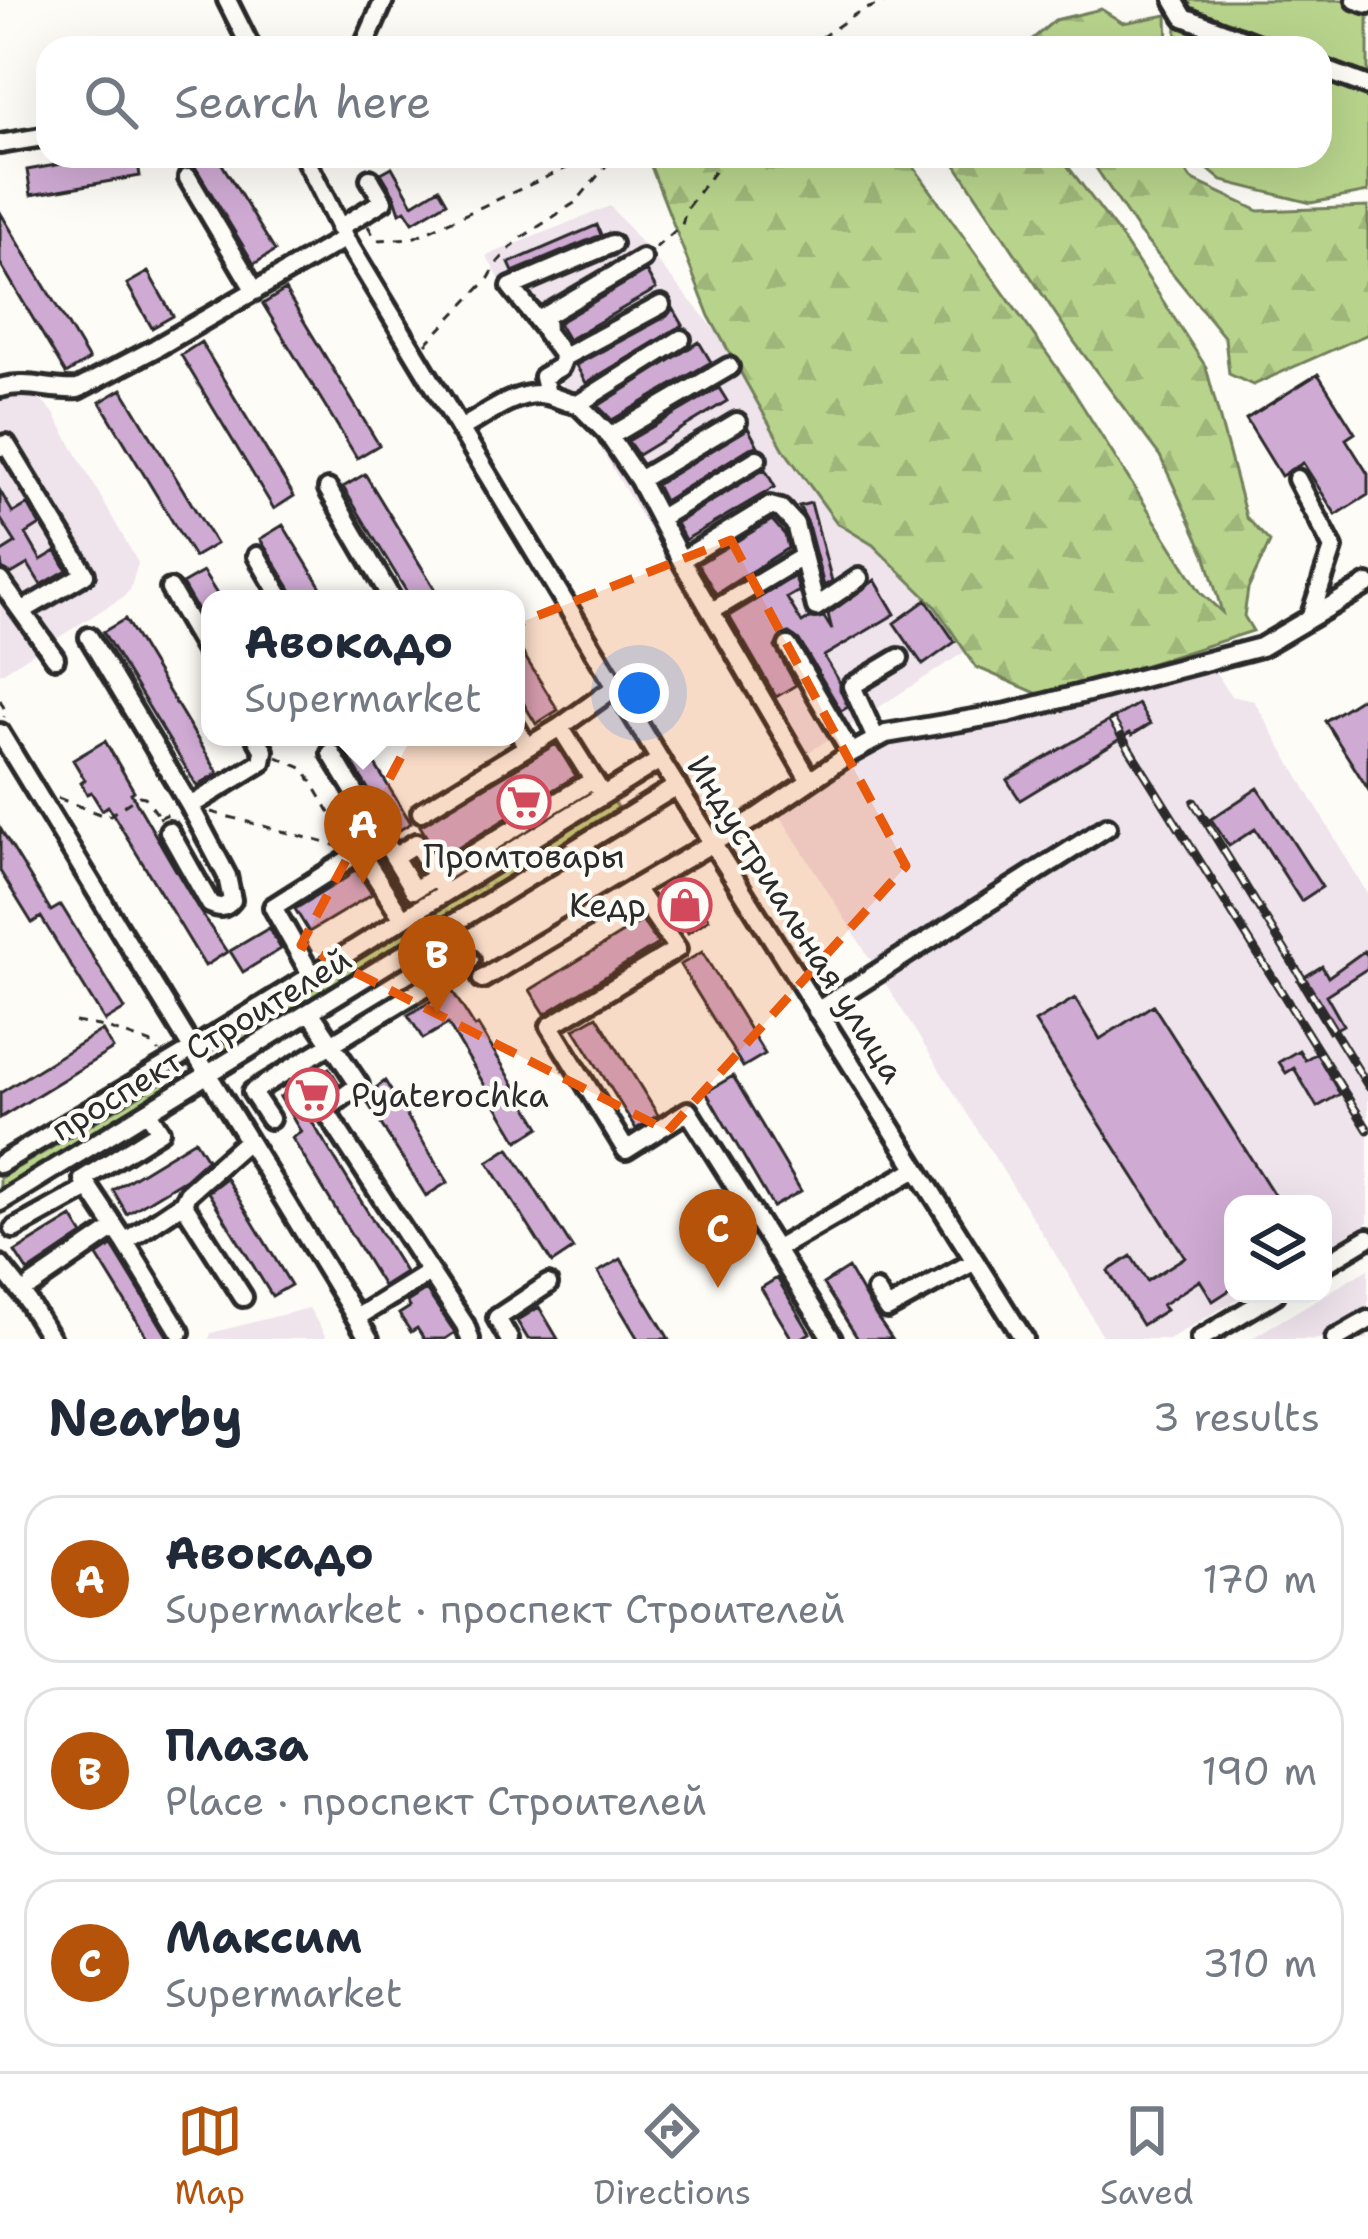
<!DOCTYPE html>
<html lang="en">
<head>
<meta charset="utf-8">
<style>
	body { margin:0; font-family:"Shantell Sans",sans-serif; background:#f6f6f7; color:#1f2937 }
	.controls { position:absolute; right:36px; bottom:36px; display:grid; overflow:hidden; border-radius:24px; box-shadow:0 12px 48px #0002 }
	.controls button { width:108px; height:108px; display:grid; place-items:center; padding:0; border:0; border-bottom:3px solid #e0e1e3; background:#fff; color:#1f2937; font:60px sans-serif }
	.you { position:absolute; left:639px; top:693px; width:42px; height:42px; margin:-30px; border:9px solid #fff; border-radius:50%; background:#1a73e8; box-shadow:0 0 0 18px #1a73e833 }
	.badge { display:grid; place-items:center; width:78px; height:78px; border-radius:50%; background:#b45309; color:#fff; font-size:39px; font-weight:700 }
	.pin { position:absolute; translate:-50% -99px; filter:drop-shadow(0 3px 6px #0008) }
	.pin::after { content:''; position:absolute; top:63px; width:42px; height:36px; background:inherit; clip-path:polygon(0 0,100% 0,50% 100%) }
	.popup { position:absolute; left:201px; top:590px; width:324px; height:156px; box-sizing:border-box; display:grid; place-content:center; border-radius:24px; background:#fff; filter:drop-shadow(0 3px 9px #0005); font-size:39px; white-space:nowrap; color:#747a83 }
	.popup b { font-size:45px; color:#1f2937 }
	.popup::after { content:''; position:absolute; left:50%; top:100%; margin-left:-24px; border:24px solid transparent; border-top-color:#fff }
	.list { margin:0; padding:0; list-style:none }
	h2 { display:flex; justify-content:space-between; align-items:center; height:156px; margin:0; padding:0 48px; font-size:51px }
	h2 small { font-size:39px; font-weight:400; color:#747a83 }
	.list li { display:grid; grid-template-columns:78px 1fr auto; gap:36px; align-items:center; box-sizing:border-box; height:168px; margin:0 24px 24px; padding:0 24px; border:3px solid #e0e1e3; border-radius:36px }
	.list b { display:block; font-size:45px; white-space:nowrap }
	.list p { margin:0; font-size:39px; white-space:nowrap; color:#747a83 }
	.list em { font-size:39px; font-style:normal; color:#747a83 }
	.icon { flex:none; width:66px; height:66px; fill:none; stroke:currentColor; stroke-width:2; stroke-linecap:round; stroke-linejoin:round }
	.map { position:relative; flex:none; width:1368px; height:1339px; overflow:hidden }
	.search { position:absolute; background:#fff; box-shadow:0 12px 48px #0002; left:36px; right:36px; top:36px; height:132px; display:flex; align-items:center; gap:30px; box-sizing:border-box; padding:0 42px; border-radius:36px; color:#747a83; font-size:45px }
	.sheet { height:732px; background:#fff }
	nav { display:flex; justify-content:space-around; align-items:center; box-sizing:border-box; height:168px; border-top:3px solid #e0e1e3; background:#fff; font-size:33px; color:#747a83 }
	nav a { display:grid; justify-items:center; gap:6px }
	nav .on { color:#b45309 }
	.map>svg:first-child { display:block }
	.built { fill:#efe3ec }
	.grass { fill:url(#grass-tufts); stroke:#72805c; stroke-width:3 }
	.forest { fill:url(#forest-firs); stroke:#72805c; stroke-width:3 }
	.garden { fill:#b8d48c; stroke:#72805c; stroke-width:3 }
	.building { fill:#cfaad3; stroke:#2b2b2b; stroke-width:3 }
	.lines { fill:none; stroke-linecap:round; stroke-linejoin:round }
	.minor-casing { stroke:#2b2b2b; stroke-width:26 }
	.path { stroke:#2b2b2b; stroke-width:3; stroke-dasharray:9 9; stroke-linecap:butt }
	.minor { stroke:#fdfcf7; stroke-width:16 }
	.rail-casing { stroke:#2b2b2b; stroke-width:9 }
	.rail { stroke:#fdfcf7; stroke-width:4.5; stroke-dasharray:14; stroke-linecap:butt }
	.marked { fill:#e8590c; fill-opacity:0.2; stroke:#e8590c; stroke-width:9; stroke-dasharray:24 15; stroke-linejoin:round }
	.labels { text-anchor:middle; dominant-baseline:central; stroke-width:9; stroke-linejoin:round; paint-order:stroke }
	.poi-label { font-size:33px; fill:#2b2b2b; stroke:#fdfcf7 }
	.street-label { font-size:33px; fill:#2b2b2b; stroke:#fdfcf7 }
</style>
</head>
<body>
<div class="map">
<svg width="1368" height="1339" viewBox="0 0 1368 1339">
	<defs>
		<pattern id="grass-tufts" width="24" height="20" patternUnits="userSpaceOnUse" patternTransform="scale(3)"><rect width="24" height="20" fill="#b8d48c"/><path d="M3 7l-1-3M5 7V3M7 7l1-3M15 17l-1-3M17 17v-4M19 17l1-3" fill="none" stroke="#9eb679"/></pattern>
		<pattern id="forest-firs" width="22" height="20" patternUnits="userSpaceOnUse" patternTransform="scale(3)"><rect width="22" height="20" fill="#b8d48c"/><path d="M5 1l3.5 6h-7zM16 11l3.5 6h-7z" fill="#9eb679"/></pattern>
	</defs>
	<rect width="100%" height="100%" fill="#fdfcf7"/>
	<filter id="ink" filterUnits="userSpaceOnUse"><feTurbulence type="fractalNoise" baseFrequency=".00833" numOctaves="2"/><feDisplacementMap in="SourceGraphic" scale="24" xChannelSelector="R" yChannelSelector="G"/><feConvolveMatrix kernelMatrix="1 2 1 2 8 2 1 2 1" color-interpolation-filters="sRGB"/></filter>
	<g filter="url(#ink)">
		<path class="built" d="M610 206 980 642 789 765 486 256Z
			M12 393H24L37 397 53 412 138 563 130 590 123 597 0 674V400Z
			M1215 671 1231 696 1254 701 1368 895V1222L1323 1249V1204H1233V1294H1246L1169 1339H1104L1071 1279 779 814 871 751Z
			M1368 1269V1339H1250L1252 1338Z
			M309 1308 327 1339H209L211 1333Z"/>
		<path class="grass" d="M611 797 618 808 431 924 424 913Z
			M418 917 425 927 227 1052 221 1041Z
			M163 1082 169 1092 0 1191V1178Z"/>
		<path class="forest" d="M1101 9 1123 23 1167 15 1168 48H1022L1055 20Z
			M647 156H906L1068 383 1201 593 1222 612 1205 554 1160 456 1075 343 950 156H1060L1120 235 1206 367 1246 517 1270 542 1248 589 1244 616 1253 631 1045 697 976 667 934 605 873 545 837 523 784 450 709 316Z
			M1088 156H1176L1191 179 1259 211 1368 207V334L1253 385 1229 374 1225 338 1139 232Z"/>
		<path class="garden" d="M1178 0H1368V192L1311 203 1222 181 1192 156H1320V48H1176Z"/>
		<path class="building" d="M108 156H137L140 176 31 195 27 170Z
			M197 156H217L275 251 254 264 191 160Z
			M392 167 413 204 439 188 447 202 413 222 405 210 400 213 394 195 381 173Z
			M0 212 89 360 66 374 0 263Z
			M597 225 601 235 513 272 509 263Z
			M646 271 656 289 568 340 558 323Z
			M148 272 173 316 152 328 127 284Z
			M285 290 379 445 357 458 263 304Z
			M673 308 683 325 586 383 576 365 667 316Z
			M201 342 294 496 274 509 181 355Z
			M699 342 711 362 612 420 598 406Z
			M1318 374 1355 433 1346 439 1368 474V495L1336 515 1303 463 1281 476 1246 419Z
			M719 388 727 401 638 455 628 441Z
			M122 389 216 544 194 557 100 402Z
			M748 428 758 446 750 448 664 501 656 485Z
			M765 469 775 487 685 540 676 523Z
			M365 474 441 599H411L343 487Z
			M0 491 13 513 28 504 40 525 26 534 41 560 56 551 67 570 41 585 28 564 11 574 2 569 0 553 16 543 0 518Z
			M811 503 832 581 824 586 807 521 799 506Z
			M772 520 785 535 788 548 716 594 698 564Z
			M283 525 328 599H297L260 539Z
			M203 572 220 599H210V632L182 584Z
			M795 576 799 591 787 598 802 623 810 618 824 617 832 630 828 614 875 580 895 614 824 656 840 683V690L848 707 841 711 799 640 789 633 781 636 775 647 796 685 776 697 729 616Z
			M926 600 955 642 923 665 894 623Z
			M125 619 218 773 197 786 103 632Z
			M516 642 558 710 536 724 516 691Z
			M1368 694V789L1325 721Z
			M1138 704 1150 724 1132 735 1130 733 1020 800 1007 780Z
			M330 737H358L411 823 395 833 342 746Z
			M105 741 134 791 131 793 199 910 227 952 205 966 108 806 102 810 91 792 87 794 81 783 85 780 73 760Z
			M556 744 576 776 440 859 420 826Z
			M1258 788 1322 887 1301 901 1255 829 1229 846 1211 819Z
			M0 828 51 911 61 905 125 1009 105 1021 41 917 32 923 0 871Z
			M356 870 372 894 309 932 295 909 349 876 348 874Z
			M686 883 709 919 688 933 664 897Z
			M642 921 658 944 545 1014 530 990Z
			M269 928 281 949 243 972 230 951Z
			M1364 951 1368 956V968L1326 995 1343 1025 1329 1033 1298 981 1322 966 1328 977Z
			M702 952 765 1054 743 1067 680 965Z
			M451 989 475 1027 478 1025 540 1127 518 1141 448 1024 423 1039 408 1015Z
			M1075 998 1100 1039 1153 1005 1280 1204H1233V1288L1213 1301 1200 1280 1162 1305 1166 1310 1142 1325 1108 1271 1131 1256 1147 1281 1185 1257 1035 1022Z
			M597 1016 658 1115 636 1129 574 1029Z
			M102 1030 113 1049 0 1118V1093Z
			M1299 1050 1305 1060 1316 1053 1340 1094 1317 1107 1294 1068 1286 1073 1279 1062Z
			M329 1068 339 1084 317 1101 312 1111 307 1114 405 1272 383 1286 292 1138 301 1132 280 1097 311 1075 313 1078Z
			M733 1076 801 1191 773 1207 706 1092Z
			M385 1081 448 1182 426 1196 364 1097Z
			M195 1140 207 1159 185 1179 127 1214 113 1190Z
			M509 1148 573 1249 552 1263 488 1162Z
			M226 1178 291 1285 272 1296 208 1192Z
			M72 1217 83 1235 28 1272 15 1252Z
			M112 1246 114 1249 169 1339H148L97 1256Z
			M621 1259 669 1339H638L598 1272Z
			M848 1268 876 1316 892 1339H858L823 1284Z
			M777 1278 810 1333 800 1339H792L761 1288Z
			M426 1290 454 1331V1333L445 1339H424L417 1328 411 1332 399 1314 410 1307 407 1302Z
			M539 1307 558 1339H528L517 1321Z"/>
		<g class="lines">
			<g class="minor-casing">
				<path id="minor" d="M227 0 251 48
					M1174 0 1184 17 1266 48
					M1356 0 1368 4
					M363 48 384 0
					M1320 68 1368 86
					M0 144 48 136
					M304 156 345 238 660 760 1024 1339
					M188 178 255 291
					M339 228 383 201 370 179
					M546 331 511 287 612 244
					M564 357 661 305
					M0 388C28 380 50 391 78 389L156 348 345 238
					M547 394 543 377 560 367 564 357 546 332 545 316 642 259
					M578 404 681 339
					M460 429C485 416 512 393 540 394 554 395 564 403 578 404L607 433 639 480 681 560 810 781
					M609 437 729 367
					M0 447 6 444 85 574 22 611
					M1297 479 1333 548 1310 618
					M639 480 737 422
					M328 489 392 599
					M660 518 757 459
					M257 556 282 599
					M681 560 770 506 781 509 795 524 816 607 859 578
					M0 581 55 658
					M170 589 210 658
					M712 611 802 557
					M89 637 190 806 227 876 232 900C225 909 219 908 210 904L169 831
					M788 646 851 753
					M560 727 617 686
					M516 728 527 747
					M0 733 369 1339
					M876 739 852 686 899 658
					M331 753 414 890 593 780
					M190 806 262 762 264 751 256 737
					M421 812 560 727 599 789
					M394 857 416 843 439 882
					M312 976 273 907 360 852 403 919
					M482 979 635 888
					M817 1011 1107 827
					M311 1013 359 1085 325 1110 430 1272
					M270 1119 252 1092 470 960
					M0 1164 191 1050 660 760
					M0 1202 677 786
					M14 1229 88 1188
					M125 1242 83 1179 160 1131 148 1112
					M775 1250 916 1169
					M0 1265 23 1294 51 1339
					M1323 1265 1368 1238
					M32 1285 115 1228
					M876 1291 887 1309 975 1261
					M243 1297 183 1203 188 1193 247 1141
					M356 1318 430 1272 465 1325 470 1339
					M180 1332 125 1242 183 1203
					M509 1339 497 1318 548 1284
					M832 1339 688 1111 626 1150 550 1026 677 949 635 888 757 817 851 753 886 734 1008 713 1261 647 1368 584
					M1200 1339 1275 1294
					M1335 1339 1368 1320"/>
			</g>
			<path class="path" d="M806 48 860 11 892 0
				M368 226 376 240 413 238 593 156
				M655 248 682 225 686 209 726 156
				M426 344 489 278 498 262 518 240 576 202 614 156
				M0 700 6 712 4 717
				M277 757 304 769 340 830 351 842
				M58 798 107 817 139 796 145 797 160 818
				M211 812 341 847
				M159 818 173 812
				M75 1022 104 1027 155 1045 159 1052"/>
			<use href="#minor" class="minor"/>
			<g class="rail-casing">
				<path id="rail" d="M1112 721 1368 1130
					M1194 802 1368 1086"/>
			</g>
			<use href="#rail" class="rail"/>
		</g>
	</g>
	<path class="marked" d="M731 540 906 866 668 1131 301 945 460 646Z"/>
	<defs>
		<g id="supermarket-ring" transform="scale(2.7)"><circle r="9.5" fill="#fdfcf7" stroke="#d1495b" stroke-width="1.5"/><path d="M-6-5.5h2.5l.6 2H6L4.5 2H-2.5L-4.4-4H-6ZM-1.5 3.2a1.3 1.3 0 1 0 .1 0ZM3 3.2a1.3 1.3 0 1 0 .1 0Z" fill="#d1495b"/></g>
		<g id="shop-ring" transform="scale(2.7)"><circle r="9.5" fill="#fdfcf7" stroke="#d1495b" stroke-width="1.5"/><path d="M-5-2.5h2.3a2.7 3.5 0 0 1 5.4 0H5L5.5 6h-11ZM-1.5-2.5h3a1.5 2.3 0 0 0-3 0Z" fill="#d1495b"/></g>
	</defs>
	<g fill-rule="evenodd">
		<use href="#supermarket-ring" x="524" y="802"/>
		<use href="#shop-ring" x="685" y="905"/>
		<use href="#supermarket-ring" x="312" y="1095"/>
	</g>
	<g class="labels">
		<g class="poi-label">
			<text x="524" y="856">Промтовары</text>
			<text x="646" y="905" text-anchor="end">Кедр</text>
			<text x="351" y="1095" text-anchor="start">Pyaterochka</text>
		</g>
		<g class="street-label">
			<text transform="translate(796 919) rotate(58)">Индустриальная улица</text>
			<text transform="translate(201 1044) rotate(-31)">проспект Строителей</text>
		</g>
	</g>
</svg>
<div class="controls">
<button><svg class="icon" aria-label="layers" viewBox="0 0 24 24"><path d="M12 4l9 5-9 5-9-5zM3 14l9 5 9-5"/></svg></button>
</div>
<div class="you"></div>
<div class="pin badge" style="left:363px;top:884px">A</div>
<div class="popup"><b>Авокадо</b>Supermarket</div>
<div class="pin badge" style="left:437px;top:1014px">B</div>
<div class="pin badge" style="left:718px;top:1288px">C</div>
<div class="search"><svg class="icon" aria-label="search" viewBox="0 0 24 24"><circle cx="10" cy="10" r="6"/><path d="M15 15l6 6"/></svg>Search here</div>
</div>
<section class="sheet">
<h2>Nearby<small>3 results</small></h2>
<ul class="list">
<li><span class="badge">A</span><div><b>Авокадо</b><p>Supermarket · проспект Строителей</p></div><em>170 m</em></li>
<li><span class="badge">B</span><div><b>Плаза</b><p>Place · проспект Строителей</p></div><em>190 m</em></li>
<li><span class="badge">C</span><div><b>Максим</b><p>Supermarket</p></div><em>310 m</em></li>
</ul>
</section>
<nav>
<a class="on"><svg class="icon" aria-label="map" viewBox="0 0 24 24"><path d="M3 6l6-2 6 2 6-2v14l-6 2-6-2-6 2zM9 4v14M15 6v14"/></svg>Map</a>
<a><svg class="icon" aria-label="directions" viewBox="0 0 24 24"><path d="M12 3l9 9-9 9-9-9zM9 14v-3h6M13 9l2 2-2 2"/></svg>Directions</a>
<a><svg class="icon" aria-label="saved" viewBox="0 0 24 24"><path d="M7 4h10v16l-5-4-5 4z"/></svg>Saved</a>
</nav>
</body>
</html>
